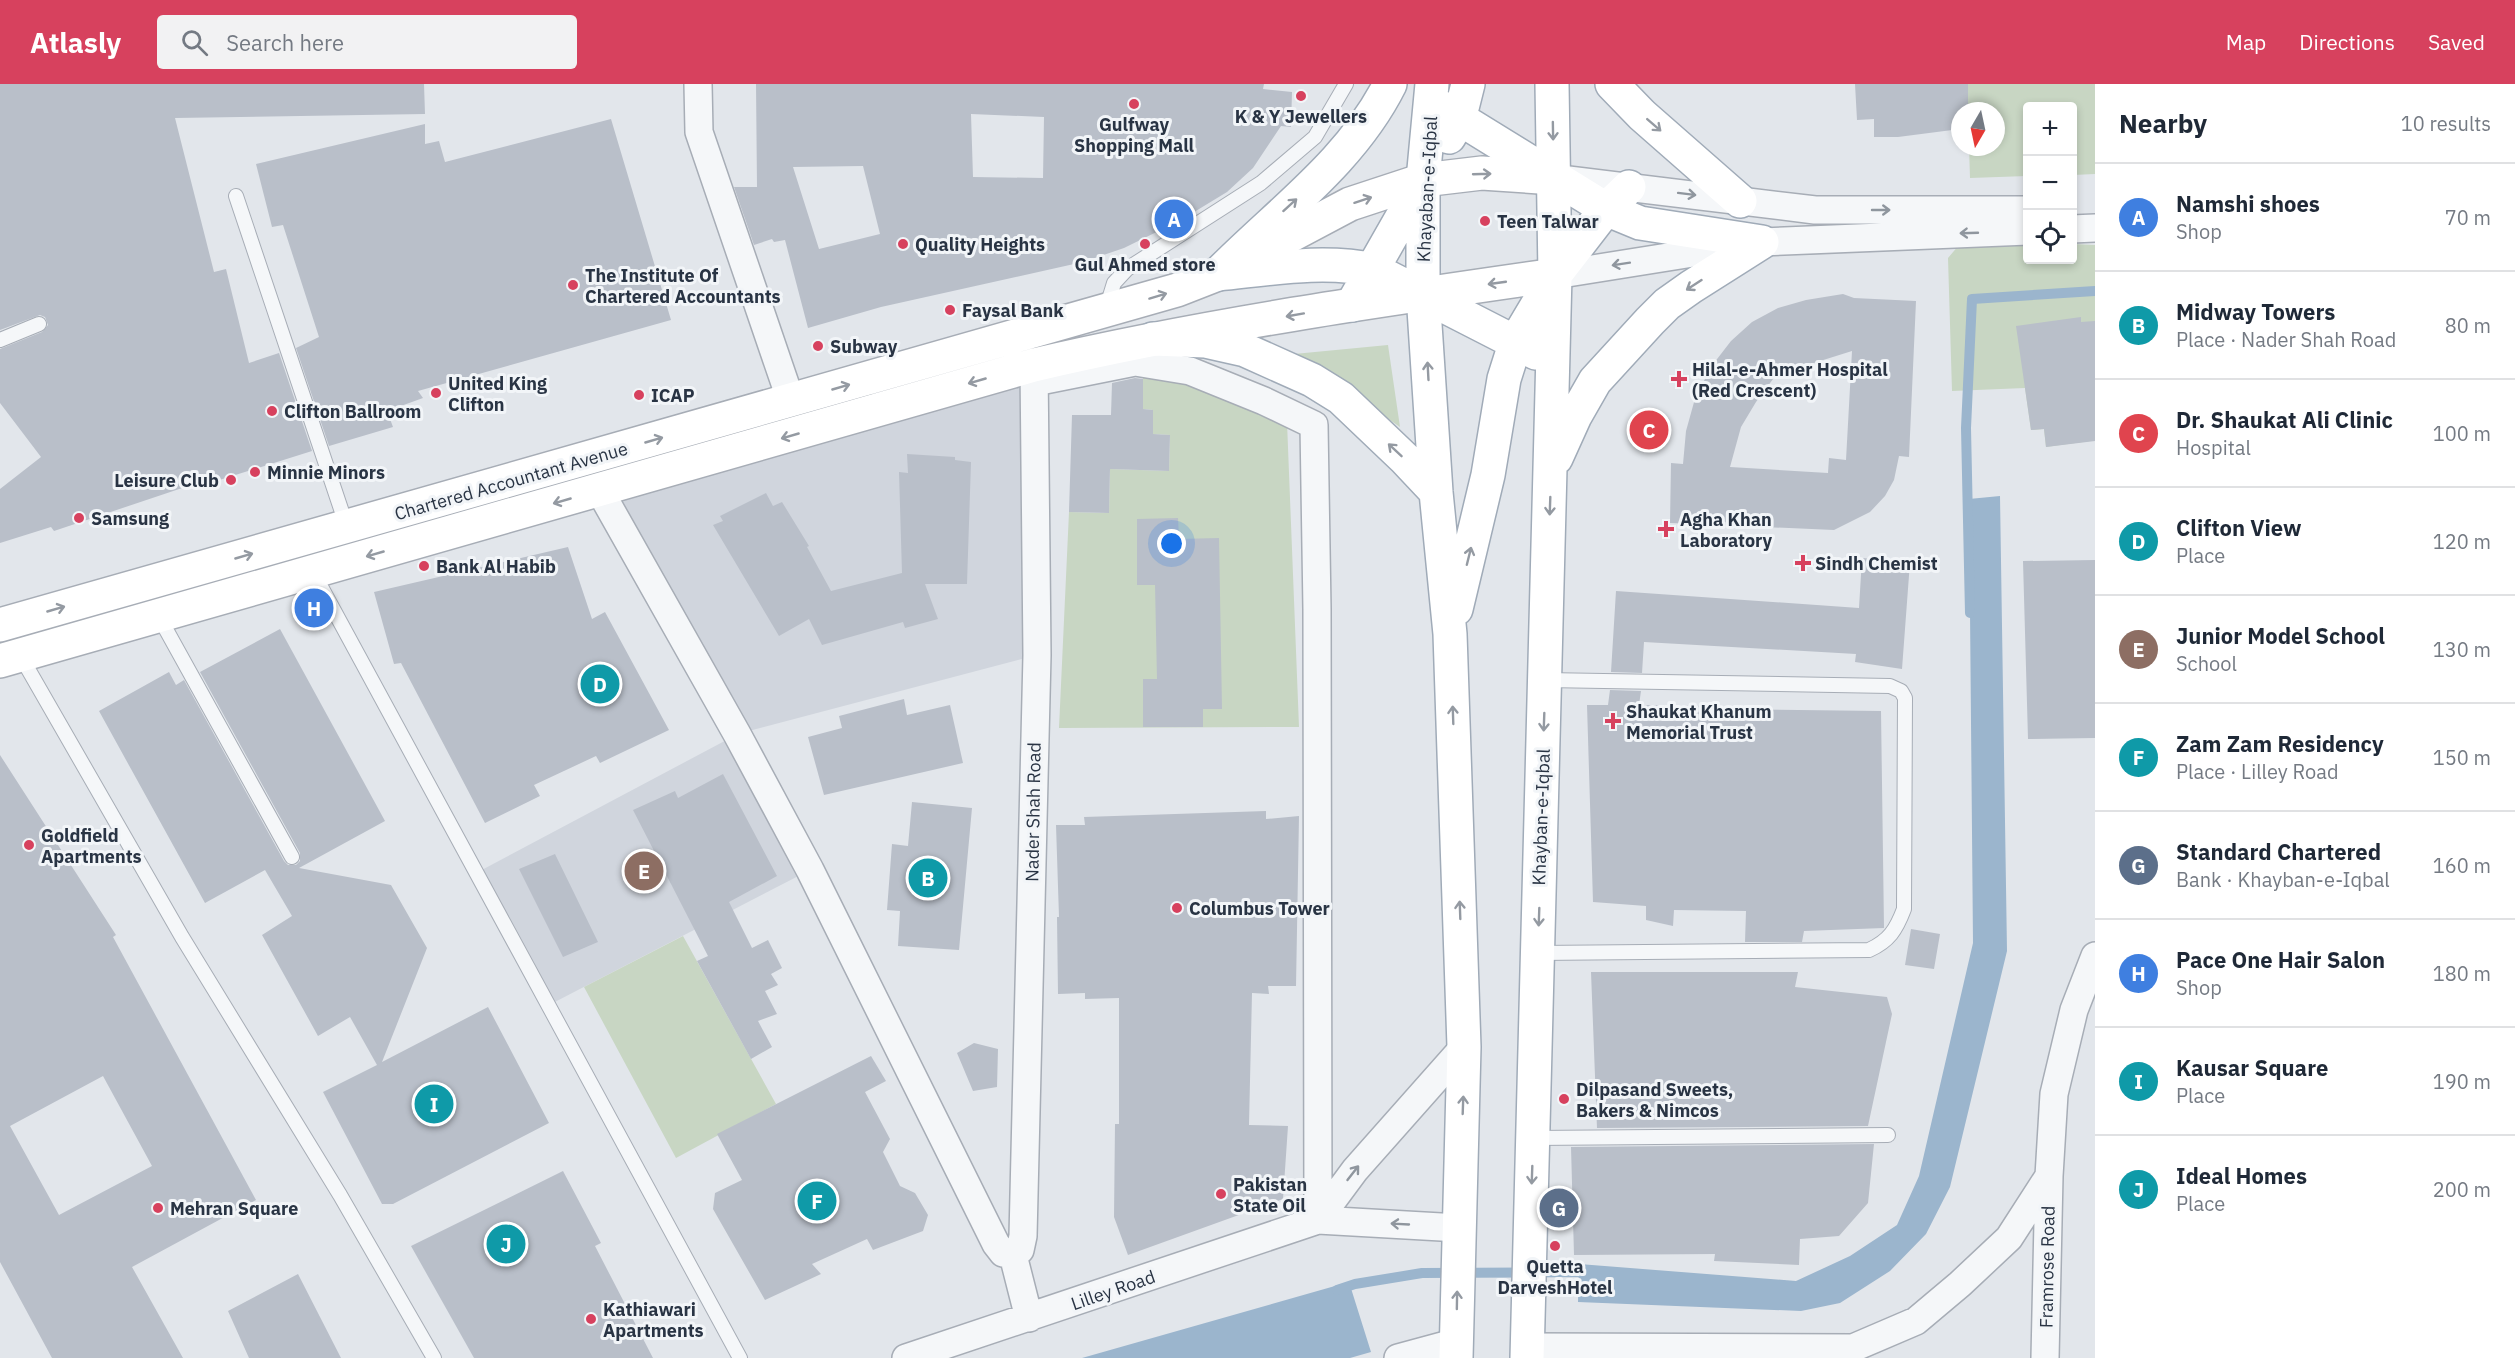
<!DOCTYPE html>
<html lang="en">
<head>
<meta charset="utf-8">
<style>
	body { margin:0; font-family:"IBM Plex Sans",sans-serif; background:#f2f2f3; color:#1f2937 }
	.controls { position:absolute; right:18px; top:18px; display:grid; overflow:hidden; border-radius:6px; box-shadow:0 3px 9px #0003 }
	.controls button { width:54px; height:54px; display:grid; place-items:center; padding:0; border:0; border-bottom:2px solid #e0e1e3; background:#fff; color:#1f2937; font:30px sans-serif }
	.compass { position:absolute; left:1951px; top:18px; width:54px; height:54px; border-radius:50%; background:#fff; box-shadow:0 3px 9px #0003; rotate:189deg }
	.you { position:absolute; left:1172px; top:460px; width:21px; height:21px; margin:-15px; border:4px solid #fff; border-radius:50%; background:#1a73e8; box-shadow:0 0 0 9px #1a73e833 }
	.badge { display:grid; place-items:center; width:39px; height:39px; border-radius:50%; background:#d7415e; color:#fff; font-size:20px; font-weight:700 }
	.pin { position:absolute; translate:-50% -50%; border:3px solid #fff; box-shadow:0 2px 6px #0006 }
	.list { margin:0; padding:0; list-style:none }
	h2 { display:flex; justify-content:space-between; align-items:center; height:78px; margin:0; padding:0 24px; font-size:26px }
	h2 small { font-size:20px; font-weight:400; color:#747a83 }
	.list li { display:grid; grid-template-columns:39px 1fr auto; gap:18px; align-items:center; box-sizing:border-box; height:108px; padding:0 24px; border-top:2px solid #e0e1e3 }
	.list b { display:block; font-size:22px; white-space:nowrap }
	.list p { margin:0; font-size:20px; white-space:nowrap; color:#747a83 }
	.list em { font-size:20px; font-style:normal; color:#747a83 }
	.icon { flex:none; width:33px; height:33px; fill:none; stroke:currentColor; stroke-width:2; stroke-linecap:round; stroke-linejoin:round }
	.map { position:relative; flex:none; width:2095px; height:1274px; overflow:hidden }
	header { display:flex; align-items:center; gap:36px; box-sizing:border-box; height:84px; padding:0 30px; background:#d7415e; color:#fff }
	header strong { font-size:28px }
	nav { display:flex; gap:33px; margin-inline-start:auto; font-size:21px }
	.search { width:420px; height:54px; background:#f2f2f3; display:flex; align-items:center; gap:15px; box-sizing:border-box; padding:0 21px; border-radius:6px; color:#747a83; font-size:22px }
	main { display:flex }
	aside { flex:1; background:#fff }
	.map>svg:first-child { display:block }
	.built { fill:#d0d5dd }
	.green { fill:#c8d6c3 }
	.water { fill:#9bb5cd }
	.lines { fill:none; stroke-linecap:round; stroke-linejoin:round }
	.stream { stroke:#9bb5cd; stroke-width:10 }
	.building { fill:#b9bfc9; fill-rule:evenodd }
	.lane-casing { stroke:#a7adb6; stroke-width:16 }
	.street-casing { stroke:#a7adb6; stroke-width:30 }
	.secondary-casing { stroke:#a7adb6; stroke-width:36 }
	.primary-casing { stroke:#a0abb8; stroke-width:36 }
	.lane { stroke:#f5f7f9; stroke-width:14 }
	.street { stroke:#f5f7f9; stroke-width:27 }
	.secondary { stroke:#fff; stroke-width:33 }
	.primary { stroke:#fff; stroke-width:33 }
	.oneway { stroke:#949aa2 }
	.oneway2 { stroke:#8f969e }
	.poi-dot { fill:#d7415e; stroke:#f2f5f8; stroke-width:2 }
	.labels { text-anchor:middle; dominant-baseline:central; stroke-width:6; stroke-linejoin:round; paint-order:stroke }
	.poi-label { font-size:18px; font-weight:bold; fill:#293444; stroke:#f2f5f8; text-anchor:start }
	.street-label { font-size:18px; fill:#293444; stroke:#f2f5f8 }
</style>
</head>
<body>
<header>
<strong>Atlasly</strong>
<div class="search"><svg class="icon" aria-label="search" viewBox="0 0 24 24"><circle cx="10" cy="10" r="6"/><path d="M15 15l6 6"/></svg>Search here</div>
<nav><a>Map</a><a>Directions</a><a>Saved</a></nav>
</header>
<main>
<div class="map">
<svg width="2095" height="1274" viewBox="0 0 2095 1274">
	<rect width="100%" height="100%" fill="#e2e6eb"/>
	<path class="built" d="M1034 281 1037 571 737 650 607 410Z
		M734 652 810 786 549 921 478 788Z"/>
	<path class="green" d="M1968 0H2095V90L2073 91 2072 22H2028L2027 92 1970 94 1969 63H1996V27H1968Z
		M1965 154 2027 157 2028 176H2072L2073 160 2095 161V335L2090 357 2046 363 2044 345 2031 346 2025 304 1952 307 1948 174Z
		M1388 261 1400 343 1294 270Z
		M1143 294 1173 295 1287 338 1299 643 1059 644 1069 428 1109 429 1110 385 1169 387 1170 351 1153 350V326L1143 325Z
		M683 852 776 1020 676 1074 584 903Z"/>
	<path class="water" d="M2000 412 2007 867 1950 1103 1926 1150 1890 1187 1840 1219 1801 1227 1578 1218 1579 1180 1796 1197 1850 1172 1897 1141 1919 1092 1973 859 1969 415Z
		M1349 1198 1371 1268 1350 1274H1082Z"/>
	<g class="lines">
		<path class="stream" d="M1970 529 1966 344 1972 215 2095 207
			M1337 1206 1355 1200 1422 1189 1593 1188"/>
	</g>
	<path class="building" d="M0 0H424L425 30 175 34 214 188 226 185 249 279 279 269 312 367 213 398 212 394 54 447 51 443 0 459V405L41 373 0 319V265L42 248 48 241 45 233 40 231 0 246Z
		M756 0H1264L1263 5 1292 8 1291 43 1281 42 1253 84 1227 108 1181 136 1124 164 1083 178 881 223 808 244 785 156 774 158 772 155 754 161 734 103H757ZM971 30 1044 33 1043 94 973 93ZM863 82 880 150 819 165 793 83Z
		M1855 0H1968V27H1960V45L1898 53H1874V35L1857 36Z
		M611 35 671 236 418 307 423 314 387 327 393 343 329 362 296 264 319 253 283 141 272 143 256 80 425 40V60L439 57 445 78Z
		M1843 210 1854 214 1916 217 1909 373 1899 372 1894 396 1885 412 1870 428 1834 446 1670 439 1671 379 1683 380 1686 347 1696 311 1714 279 1731 257 1752 238 1778 224 1806 216ZM1852 267 1846 376 1829 374 1828 389 1730 383 1741 343 1756 318 1776 291Z
		M2081 233V238L2095 237V357L2046 363 2044 345 2031 346 2016 242Z
		M1135 294 1143 295V325L1153 326V350L1170 351 1169 387 1110 385 1109 429 1069 428 1072 331H1111L1112 299Z
		M907 370 955 373V376L971 378 967 500H925L938 535 905 544 903 538 822 561 809 535 779 552 713 441 723 437 720 432 766 409 773 422 782 418 809 462 807 463 831 507 902 489 899 388 908 389Z
		M1178 434 1179 455 1219 454 1222 625H1203V643H1143V595H1157L1155 501H1137V435Z
		M568 463 592 535 605 528 669 646 600 679 596 672 534 701 540 712 485 739 401 579 394 580 374 508Z
		M1862 474 1910 478 1902 585 1855 578 1856 570 1644 558 1642 589 1611 588 1616 507 1859 524Z
		M2095 476V654L2028 655 2023 477Z
		M280 545 385 737 299 784 391 801 427 864 382 978 488 923 549 1039 393 1120H382L323 1008 377 981 350 933 318 952 262 851 292 832 265 786 205 819 99 627 169 588 176 601 184 596 284 777 288 781H296L300 777V769L200 588Z
		M1610 606 1641 607 1639 621 1714 622V625L1881 627 1884 844 1804 847 1802 858H1745L1746 827 1674 826 1673 842 1646 836V822L1593 818 1587 621H1608Z
		M904 615 907 631 950 621 963 679 824 711 808 653 842 644 839 632Z
		M0 671 116 851 113 853 256 1116 132 1183 183 1274H52L0 1178ZM103 992 152 1082 59 1131 10 1042Z
		M723 690 777 792 729 818 752 864 768 856 782 884 771 890 778 901 765 907 777 930 758 937 772 963 751 975 697 877 708 872 633 726 675 707 678 714Z
		M912 718 972 724 959 866 898 862 900 827 887 826 892 760 908 762Z
		M1266 727V735L1299 732 1296 902H1268L1269 910 1252 909 1249 1041 1288 1042 1283 1115 1128 1171 1114 1133 1115 1040H1119V914L1085 915V909L1058 910 1057 833H1059L1056 741H1085L1084 733Z
		M555 770 598 858 563 873 519 785Z
		M1911 845 1940 850 1934 885 1905 881Z
		M1591 888H1798L1795 903 1887 913 1892 930 1868 1042 1597 1044Z
		M974 959 998 965 997 1003 973 1007 957 969Z
		M871 972 886 997 865 1008 890 1055 883 1068 900 1102 915 1109 928 1131 923 1147 873 1166 867 1155 812 1180 821 1190 765 1216 713 1125 715 1109 742 1096 717 1050Z
		M1874 1060 1868 1119 1839 1152 1800 1155 1799 1181 1714 1177 1715 1170 1574 1171 1571 1063Z
		M563 1087 601 1159 595 1162 653 1274H474L411 1162Z
		M298 1190 341 1274H249L228 1227Z"/>
	<g class="lines">
		<g class="lane-casing">
			<path id="lane" d="M236 112 347 443
				M1106 225 1114 199 1127 185 1261 99 1315 53 1346 0
				M0 256 39 240
				M313 488 740 1274
				M158 531 292 773
				M20 571 182 853 340 1111 434 1274
				M1538 869 1869 866C1889 857 1896 846 1904 825L1905 614 1901 607 1890 602 1545 596
				M1533 1054 1888 1051"/>
		</g>
		<g class="street-casing">
			<path id="street" d="M698 0 699 48 791 317
				M1560 95 1815 126H2028
				M2072 145 2095 144
				M1555 191 1762 158 2028 147
				M1035 298 1135 278 1190 287 1264 317 1314 341 1317 525 1318 1136
				M600 407 737 650 810 786 996 1160 1003 1169 1013 1171
				M1318 1136 1355 1086 1464 963
				M1013 1171 1020 1166 1023 1152 1037 571 1034 282
				M1013 1171 1029 1234
				M1527 1263 1853 1264 1916 1237 1960 1200 2009 1154 2049 1092
				M906 1274 1318 1136 1459 1144
				M1398 1274 1457 1258
				M2045 1274 2049 1092 2054 1010 2074 926 2095 872"/>
		</g>
		<g class="secondary-casing">
			<path id="secondary" d="M0 541 1177 206 1218 190 1350 120 1423 96 1482 89 1554 94
				M0 577 1034 281C1205 241 1380 216 1555 191"/>
		</g>
		<g class="primary-casing">
			<path id="primary" d="M1432 0 1423 96V210L1436 408 1450 550 1464 963 1456 1274
				M1612 0 1642 31 1740 117
				M1431 17 1606 125 1640 139 1762 158
				M1449 53 1459 36 1468 0
				M1218 190C1269 185 1323 175 1374 186L1536 269
				M1218 190C1278 129 1351 78 1390 0
				M1352 221 1421 100
				M1153 255 1205 257 1245 266 1312 296 1341 314 1404 374 1436 408
				M1556 374 1575 332 1595 297 1650 237 1667 220 1691 203 1762 158
				M1456 525 1488 391 1504 295 1516 257 1555 191 1606 125 1629 103
				M1527 1274 1555 191 1552 0"/>
		</g>
		<use href="#lane" class="lane"/>
		<use href="#street" class="street"/>
		<use href="#secondary" class="secondary"/>
		<use href="#primary" class="primary"/>
	</g>
	<defs><path id="oneway-shaft" d="M-6 0H5M1.5-3L5.5 0L1.5 3" fill="none" stroke-width="1.6" stroke-linecap="round" stroke-linejoin="round" transform="scale(1.5)"/></defs>
	<g class="oneway">
		<use href="#oneway-shaft" transform="translate(1654 41) rotate(41)"/>
		<use href="#oneway-shaft" transform="translate(1553 47) rotate(89)"/>
		<use href="#oneway-shaft" transform="translate(1482 90) rotate(-2)"/>
		<use href="#oneway-shaft" transform="translate(1363 116) rotate(-18)"/>
		<use href="#oneway-shaft" transform="translate(1290 121) rotate(-42)"/>
		<use href="#oneway-shaft" transform="translate(1497 199) rotate(172)"/>
		<use href="#oneway-shaft" transform="translate(1694 201) rotate(147)"/>
		<use href="#oneway-shaft" transform="translate(1158 212) rotate(-17)"/>
		<use href="#oneway-shaft" transform="translate(1295 231) rotate(170)"/>
		<use href="#oneway-shaft" transform="translate(1428 287) rotate(-93)"/>
		<use href="#oneway-shaft" transform="translate(977 297) rotate(164)"/>
		<use href="#oneway-shaft" transform="translate(841 303) rotate(-16)"/>
		<use href="#oneway-shaft" transform="translate(790 352) rotate(164)"/>
		<use href="#oneway-shaft" transform="translate(654 356) rotate(-16)"/>
		<use href="#oneway-shaft" transform="translate(1395 366) rotate(-137)"/>
		<use href="#oneway-shaft" transform="translate(562 417) rotate(164)"/>
		<use href="#oneway-shaft" transform="translate(1550 422) rotate(92)"/>
		<use href="#oneway-shaft" transform="translate(375 470) rotate(164)"/>
		<use href="#oneway-shaft" transform="translate(244 472) rotate(-16)"/>
		<use href="#oneway-shaft" transform="translate(1469 472) rotate(-76)"/>
		<use href="#oneway-shaft" transform="translate(56 525) rotate(-16)"/>
		<use href="#oneway-shaft" transform="translate(1453 631) rotate(-92)"/>
		<use href="#oneway-shaft" transform="translate(1544 638) rotate(92)"/>
		<use href="#oneway-shaft" transform="translate(1460 826) rotate(-92)"/>
		<use href="#oneway-shaft" transform="translate(1539 833) rotate(92)"/>
		<use href="#oneway-shaft" transform="translate(1463 1021) rotate(-88)"/>
		<use href="#oneway-shaft" transform="translate(1532 1091) rotate(92)"/>
		<use href="#oneway-shaft" transform="translate(1457 1216) rotate(-89)"/>
	</g>
	<g class="oneway2">
		<use href="#oneway-shaft" transform="translate(1687 110) rotate(7)"/>
		<use href="#oneway-shaft" transform="translate(1881 126)"/>
		<use href="#oneway-shaft" transform="translate(1969 149) rotate(178)"/>
		<use href="#oneway-shaft" transform="translate(1621 180) rotate(171)"/>
		<use href="#oneway-shaft" transform="translate(1353 1089) rotate(-52)"/>
		<use href="#oneway-shaft" transform="translate(1400 1140) rotate(-177)"/>
	</g>
	<g class="poi-dot">
		<circle cx="1301" cy="12" r="6"/>
		<circle cx="1134" cy="20" r="6"/>
		<circle cx="1485" cy="137" r="6"/>
		<circle cx="903" cy="160" r="6"/>
		<circle cx="1145" cy="160" r="6"/>
		<circle cx="573" cy="201" r="6"/>
		<circle cx="950" cy="226" r="6"/>
		<circle cx="818" cy="262" r="6"/>
		<path d="M1676 286h6v6h6v6h-6v6h-6v-6h-6v-6h6z"/>
		<circle cx="436" cy="309" r="6"/>
		<circle cx="639" cy="311" r="6"/>
		<circle cx="272" cy="327" r="6"/>
		<circle cx="255" cy="388" r="6"/>
		<circle cx="231" cy="396" r="6"/>
		<circle cx="79" cy="434" r="6"/>
		<path d="M1663 436h6v6h6v6h-6v6h-6v-6h-6v-6h6z"/>
		<path d="M1800 470h6v6h6v6h-6v6h-6v-6h-6v-6h6z"/>
		<circle cx="424" cy="482" r="6"/>
		<path d="M1610 628h6v6h6v6h-6v6h-6v-6h-6v-6h6z"/>
		<circle cx="29" cy="761" r="6"/>
		<circle cx="1177" cy="824" r="6"/>
		<circle cx="1564" cy="1015" r="6"/>
		<circle cx="1221" cy="1110" r="6"/>
		<circle cx="158" cy="1124" r="6"/>
		<circle cx="1555" cy="1162" r="6"/>
		<circle cx="591" cy="1235" r="6"/>
	</g>
	<g class="labels">
		<g class="poi-label">
			<text x="1301" y="32" text-anchor="middle">K &amp; Y Jewellers</text>
			<text x="1134" y="40" text-anchor="middle">Gulfway<tspan x="1134" dy="21">Shopping Mall</tspan></text>
			<text x="1497" y="137">Teen Talwar</text>
			<text x="915" y="160">Quality Heights</text>
			<text x="1145" y="180" text-anchor="middle">Gul Ahmed store</text>
			<text x="585" y="191">The Institute Of<tspan x="585" dy="21">Chartered Accountants</tspan></text>
			<text x="962" y="226">Faysal Bank</text>
			<text x="830" y="262">Subway</text>
			<text x="1692" y="285">Hilal-e-Ahmer Hospital<tspan x="1692" dy="21">(Red Crescent)</tspan></text>
			<text x="448" y="299">United King<tspan x="448" dy="21">Clifton</tspan></text>
			<text x="651" y="311">ICAP</text>
			<text x="284" y="327">Clifton Ballroom</text>
			<text x="267" y="388">Minnie Minors</text>
			<text x="219" y="396" text-anchor="end">Leisure Club</text>
			<text x="91" y="434">Samsung</text>
			<text x="1680" y="435">Agha Khan<tspan x="1680" dy="21">Laboratory</tspan></text>
			<text x="1815" y="479">Sindh Chemist</text>
			<text x="436" y="482">Bank Al Habib</text>
			<text x="1626" y="627">Shaukat Khanum<tspan x="1626" dy="21">Memorial Trust</tspan></text>
			<text x="41" y="751">Goldfield<tspan x="41" dy="21">Apartments</tspan></text>
			<text x="1189" y="824">Columbus Tower</text>
			<text x="1576" y="1005">Dilpasand Sweets,<tspan x="1576" dy="21">Bakers &amp; Nimcos</tspan></text>
			<text x="1233" y="1100">Pakistan<tspan x="1233" dy="21">State Oil</tspan></text>
			<text x="170" y="1124">Mehran Square</text>
			<text x="1555" y="1182" text-anchor="middle">Quetta<tspan x="1555" dy="21">DarveshHotel</tspan></text>
			<text x="603" y="1225">Kathiawari<tspan x="603" dy="21">Apartments</tspan></text>
		</g>
		<g class="street-label">
			<text transform="translate(1427 105) rotate(-87)">Khayaban-e-Iqbal</text>
			<text transform="translate(511 397) rotate(-16)">Chartered Accountant Avenue</text>
			<text transform="translate(1033 728) rotate(-89)">Nader Shah Road</text>
			<text transform="translate(1541 733) rotate(-88)">Khayban-e-Iqbal</text>
			<text transform="translate(2047 1183) rotate(-89)">Framrose Road</text>
			<text transform="translate(1113 1206) rotate(-19)">Lilley Road</text>
		</g>
	</g>
</svg>
<div class="controls">
<button>+</button>
<button>−</button>
<button><svg class="icon" aria-label="locate" viewBox="0 0 24 24"><circle cx="12" cy="12" r="6"/><path d="M12 2v4M12 18v4M2 12h4M18 12h4"/></svg></button>
</div>
<svg class="compass" viewBox="-18 -18 36 36"><path d="M0-13l5 13h-10z" fill="#e53935"/><path d="M0 13l5-13h-10z" fill="#747a83"/></svg>
<div class="you"></div>
<div class="pin badge" style="left:1174px;top:135px;background:#3f7fe0">A</div>
<div class="pin badge" style="left:928px;top:794px;background:#0f9aa8">B</div>
<div class="pin badge" style="left:1649px;top:346px;background:#e0444e">C</div>
<div class="pin badge" style="left:600px;top:600px;background:#0f9aa8">D</div>
<div class="pin badge" style="left:644px;top:787px;background:#8d6e63">E</div>
<div class="pin badge" style="left:817px;top:1117px;background:#0f9aa8">F</div>
<div class="pin badge" style="left:1559px;top:1124px;background:#5c6f8a">G</div>
<div class="pin badge" style="left:314px;top:524px;background:#3f7fe0">H</div>
<div class="pin badge" style="left:434px;top:1020px;background:#0f9aa8">I</div>
<div class="pin badge" style="left:506px;top:1160px;background:#0f9aa8">J</div>
</div>
<aside>
<h2>Nearby<small>10 results</small></h2>
<ul class="list">
<li><span class="badge" style="background:#3f7fe0">A</span><div><b>Namshi shoes</b><p>Shop</p></div><em>70 m</em></li>
<li><span class="badge" style="background:#0f9aa8">B</span><div><b>Midway Towers</b><p>Place · Nader Shah Road</p></div><em>80 m</em></li>
<li><span class="badge" style="background:#e0444e">C</span><div><b>Dr. Shaukat Ali Clinic</b><p>Hospital</p></div><em>100 m</em></li>
<li><span class="badge" style="background:#0f9aa8">D</span><div><b>Clifton View</b><p>Place</p></div><em>120 m</em></li>
<li><span class="badge" style="background:#8d6e63">E</span><div><b>Junior Model School</b><p>School</p></div><em>130 m</em></li>
<li><span class="badge" style="background:#0f9aa8">F</span><div><b>Zam Zam Residency</b><p>Place · Lilley Road</p></div><em>150 m</em></li>
<li><span class="badge" style="background:#5c6f8a">G</span><div><b>Standard Chartered</b><p>Bank · Khayban-e-Iqbal</p></div><em>160 m</em></li>
<li><span class="badge" style="background:#3f7fe0">H</span><div><b>Pace One Hair Salon</b><p>Shop</p></div><em>180 m</em></li>
<li><span class="badge" style="background:#0f9aa8">I</span><div><b>Kausar Square</b><p>Place</p></div><em>190 m</em></li>
<li><span class="badge" style="background:#0f9aa8">J</span><div><b>Ideal Homes</b><p>Place</p></div><em>200 m</em></li>
</ul>
</aside>
</main>
</body>
</html>
